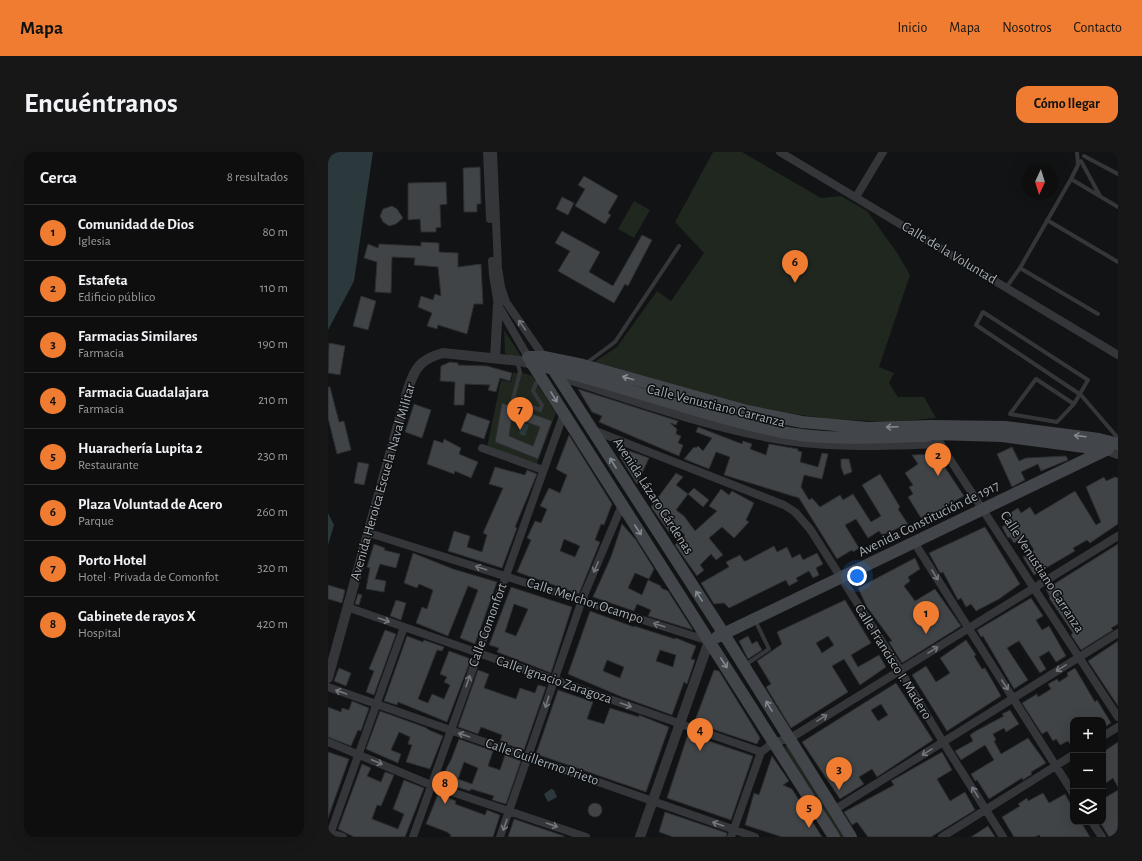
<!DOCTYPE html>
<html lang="es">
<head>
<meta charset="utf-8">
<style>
	body { margin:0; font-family:"Alegreya Sans",sans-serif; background:#171718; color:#f1f3f6 }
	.controls { position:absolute; right:12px; bottom:12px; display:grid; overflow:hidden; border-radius:8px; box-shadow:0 4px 16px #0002 }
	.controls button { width:36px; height:36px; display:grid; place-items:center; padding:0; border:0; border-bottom:1px solid #2e2e2f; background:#0e0e0f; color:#f1f3f6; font:20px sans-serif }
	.compass { position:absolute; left:694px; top:12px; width:36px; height:36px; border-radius:50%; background:#0e0e0f; box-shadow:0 4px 16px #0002; rotate:184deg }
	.you { position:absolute; left:529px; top:424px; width:14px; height:14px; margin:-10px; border:3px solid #fff; border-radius:50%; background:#1a73e8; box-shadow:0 0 0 6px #1a73e833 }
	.badge { display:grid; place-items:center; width:26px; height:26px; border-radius:50%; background:#ef7c30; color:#111; font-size:13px; font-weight:700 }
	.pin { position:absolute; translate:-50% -33px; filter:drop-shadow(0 1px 2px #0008) }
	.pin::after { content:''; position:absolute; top:21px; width:14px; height:12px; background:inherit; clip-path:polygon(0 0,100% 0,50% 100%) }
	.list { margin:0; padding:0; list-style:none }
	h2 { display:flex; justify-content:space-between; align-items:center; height:52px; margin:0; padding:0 16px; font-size:17px }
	h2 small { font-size:13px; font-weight:400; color:#9b9c9e }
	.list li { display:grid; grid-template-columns:26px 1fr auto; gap:12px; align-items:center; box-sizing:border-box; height:56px; padding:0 16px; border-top:1px solid #2e2e2f }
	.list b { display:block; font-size:15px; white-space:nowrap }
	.list p { margin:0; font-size:13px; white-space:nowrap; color:#9b9c9e }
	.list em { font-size:13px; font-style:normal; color:#9b9c9e }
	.icon { flex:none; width:22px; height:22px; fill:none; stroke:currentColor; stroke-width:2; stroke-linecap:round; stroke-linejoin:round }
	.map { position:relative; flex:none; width:790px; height:685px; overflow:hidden; border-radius:12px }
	header { display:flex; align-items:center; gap:24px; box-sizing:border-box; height:56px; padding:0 20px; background:#ef7c30; color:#111 }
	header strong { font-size:19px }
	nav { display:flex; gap:22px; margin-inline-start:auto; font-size:14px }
	.intro { display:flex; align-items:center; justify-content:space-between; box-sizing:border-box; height:96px; padding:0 24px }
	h1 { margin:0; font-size:28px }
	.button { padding:10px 18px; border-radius:12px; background:#ef7c30; color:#111; font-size:14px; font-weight:700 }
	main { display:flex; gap:24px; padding:0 24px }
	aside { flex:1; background:#0e0e0f; border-radius:12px; box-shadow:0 4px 16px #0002 }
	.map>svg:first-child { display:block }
	.green { fill:#1f271f }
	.water { fill:#2c393c }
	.building { fill:#414447; stroke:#2c2d30; fill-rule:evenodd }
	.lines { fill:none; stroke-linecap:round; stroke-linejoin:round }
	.service { stroke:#343639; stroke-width:4 }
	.minor { stroke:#343639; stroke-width:8 }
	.tertiary { stroke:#343639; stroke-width:10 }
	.secondary { stroke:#424549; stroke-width:12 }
	.oneway { stroke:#72777d }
	.oneway2 { stroke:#82898f }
	.labels { text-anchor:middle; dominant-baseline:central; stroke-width:3; stroke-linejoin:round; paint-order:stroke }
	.street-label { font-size:14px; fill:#a4adb4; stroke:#0d0e0f }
</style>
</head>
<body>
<header>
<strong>Mapa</strong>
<nav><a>Inicio</a><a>Mapa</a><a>Nosotros</a><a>Contacto</a></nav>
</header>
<div class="intro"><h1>Encuéntranos</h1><a class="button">Cómo llegar</a></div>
<main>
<aside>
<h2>Cerca<small>8 resultados</small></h2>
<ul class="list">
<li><span class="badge">1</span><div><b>Comunidad de Dios</b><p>Iglesia</p></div><em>80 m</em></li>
<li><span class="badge">2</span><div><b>Estafeta</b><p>Edificio público</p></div><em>110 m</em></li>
<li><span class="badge">3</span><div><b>Farmacias Similares</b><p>Farmacia</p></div><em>190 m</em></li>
<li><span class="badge">4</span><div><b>Farmacia Guadalajara</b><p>Farmacia</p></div><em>210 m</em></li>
<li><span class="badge">5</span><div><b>Huarachería Lupita 2</b><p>Restaurante</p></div><em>230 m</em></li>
<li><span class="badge">6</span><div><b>Plaza Voluntad de Acero</b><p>Parque</p></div><em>260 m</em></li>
<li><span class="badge">7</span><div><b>Porto Hotel</b><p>Hotel · Privada de Comonfot</p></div><em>320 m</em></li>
<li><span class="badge">8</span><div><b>Gabinete de rayos X</b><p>Hospital</p></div><em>420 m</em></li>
</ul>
</aside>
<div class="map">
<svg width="790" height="685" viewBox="0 0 790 685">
	<rect width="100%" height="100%" fill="#121314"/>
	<path class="green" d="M385 0H414L493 46 513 44 539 59 570 102 582 123 551 215 566 221 561 231 570 245H596L608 266 564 270 503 267 436 258 263 212 289 195 329 139 343 149 376 101 347 70Z
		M306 49 322 58 306 86 290 77Z
		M176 178 193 204V206L181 205 177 201Z
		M192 220 204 224 228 261 208 314 159 295 173 228 183 230 185 221Z
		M457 594H460L518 685H512L457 596Z"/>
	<path class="water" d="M0 0H45L26 129 0 178Z
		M195 271 201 273 197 284 191 282Z
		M0 361 6 373 0 393Z
		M223 637 226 638 229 645 220 650 216 642Z"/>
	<path class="building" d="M152 15 153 52H149V60H136L135 16Z
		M256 24 290 44 280 61 283 63 277 72 247 54 257 37 250 33Z
		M118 30 119 52 112 53 113 75 108 76V80H93L92 67 80 68V31Z
		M234 45 246 51 240 63 228 57Z
		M64 54 69 57 75 66 68 72 61 74 55 70 52 64 55 57Z
		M234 79 272 100 261 120 285 134 314 83 324 88 300 134 297 132 286 151 230 119 242 99 227 91Z
		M93 90 111 91V100L130 101V115L153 112 155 152H146L139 182 110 173 109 177 99 174 104 161 90 155 93 144 105 148 107 142 113 144 110 115 86 113 87 106 64 105 63 141 47 140 49 110 36 106 40 92 50 96 51 92 93 94Z
		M33 144 48 149 40 178 25 174Z
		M1 191 17 194 12 223 0 221Z
		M122 210 130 211V213L159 214 184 221 182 229 172 226 168 240 160 238 162 233 137 232 136 253H126L127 230 112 229 113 214Z
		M0 235H2L11 270 16 269 23 298 9 302 0 266Z
		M250 237 350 269 348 273 342 271 349 277 348 282 353 284 350 291 355 293 351 304 271 270 274 264 264 260Z
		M174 251 224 269 210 307 167 290ZM184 265 212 275 205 294 181 284Z
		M86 252 103 258 94 286 77 280Z
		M139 261 162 269 156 287 133 279Z
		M370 275 414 292 415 289 424 292 422 297 438 303 441 292 470 297V299L474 300 472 310 490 315 494 301 500 302 494 327 476 323 473 335 481 348 484 346 492 355 512 343 515 348 525 342 543 370 553 364 534 333 552 322 572 355 570 357 580 372 554 383 551 379 540 386 528 367 517 373 531 396 525 400 524 398 509 407 471 346 396 323 402 305 388 300 381 317 356 307 366 295 368 296 370 294 375 299 384 286 368 280Z
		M241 283 284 352 276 373 273 372 267 388 272 390 251 442 189 420 203 388 199 386 207 369 213 371 219 357 212 354 221 336 232 341 239 323 228 317ZM236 387 252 394 247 405 232 399Z
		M116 287 133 296 131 302 150 310 143 326 127 319 126 322 99 312 106 288 115 291Z
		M684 295 691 309 698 306 738 304 740 308 713 319 710 312 693 320 697 328 684 335 669 302Z
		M296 297 321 306 309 332 292 305Z
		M608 302 636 344 616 355 617 357 605 364 602 360 593 366 580 345 585 342 581 335 585 333 577 321 590 312 584 303Z
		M513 307H521L524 320 516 323 513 315Z
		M30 310 41 312 36 333 26 331Z
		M167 315 197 323 199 318 209 322 187 375 189 376 174 416 120 399 126 379 142 384 139 395 154 400 159 383 155 381 175 336 161 332Z
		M348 321 355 325 348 333 360 342 348 358 356 364 367 379 389 359 381 354 393 337 401 343 404 339 426 351 418 368 421 370 406 386 394 375 381 386 395 403 388 408 383 402 372 413 376 418 369 424 347 393 357 383 346 373 341 380 323 355Z
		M776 325 778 329 787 325 790 326V372L762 391 759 388 745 396 747 399 706 423 695 405 706 398 697 384 686 391 682 385 680 386 674 375 683 369 679 363 690 356 693 361 702 355 707 363 747 339 768 373 773 370 758 335Z
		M366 336 381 348 375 355 360 342Z
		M294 372 308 388 326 417 321 427 307 421 300 436 314 443 320 428 333 434V436L340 439 365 478 320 464 323 458 309 452 306 459 265 445 283 405Z
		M657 375 692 432 671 447 648 459 643 452 638 455 633 446 630 448 615 420 612 421 601 401Z
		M46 392 57 396 56 398 72 402 68 416 52 412 47 427 58 429 56 440 38 437 42 416 39 415Z
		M790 392V472L783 476 785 478 753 498 743 483 745 481 721 446 722 445 718 437Z
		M446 394 449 400 459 395 464 406 472 402 475 408 489 401 495 412 488 416 491 423 485 426 481 419 468 426 470 429 461 434 458 428 401 456 396 451 386 452 373 431 401 415 398 410 412 403 416 409H418Z
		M85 401 125 417 169 430 147 492 132 486 150 438 140 434 120 484 88 471 94 455 99 457 105 438 91 432 89 436 76 431Z
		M587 406 592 417 580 425 582 429 576 434 587 449 607 437 633 474 574 511 561 490 564 489 539 455 530 436Z
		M0 433 17 438 14 451 0 447Z
		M183 435 244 455 223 521 169 500 171 496 161 493ZM186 452 200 457 188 484 177 480Z
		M30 442 34 443 31 453 27 452Z
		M703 446 715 464 708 468 714 478 721 474 738 504 728 510 721 499 711 505 718 517 712 521 691 489 679 496 700 528 686 537 655 484 653 485 649 478Z
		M68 448 78 451 73 468 62 464Z
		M517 448 543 491 523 503 530 515 551 503 558 515 532 533 516 507 504 514 520 540 463 576 438 535 443 532 429 509 454 492 449 480ZM500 484 506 493 494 501 488 491Z
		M262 459 306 475V474L347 487 348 486 368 494 363 507 367 508 359 532 356 530 344 563 294 545 240 522ZM332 498 348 503 345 515 328 509ZM279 508 296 515 292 526 275 519Z
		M57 478 68 482 46 543 38 540 46 519 41 517Z
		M79 484 95 490 96 488 116 495 114 499 109 498 90 547 100 551 104 542 116 547 122 533 116 530 119 525 112 522 121 499 143 507 119 570 70 550 69 553 56 549Z
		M420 484 424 492 429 489 434 498 420 507 411 489Z
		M638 488 648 503 646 504 654 517 657 516 673 544 619 579 584 523 598 514 608 530 622 521 612 506Z
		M790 489V554L760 509Z
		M11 516 23 521 18 534 6 529Z
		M747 516 767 550 769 548 783 571 775 576V568H745V597L740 589 732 593 728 587 725 589 719 579 714 582 694 551 709 542 710 545 723 537 720 532 729 527 731 530 740 524 739 521Z
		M150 518 161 522 156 536 188 547 192 536 207 541 210 533 218 535 196 598 172 590 174 583 153 575 150 582 130 575Z
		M386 518 391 519 423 571 432 586 429 592 366 571Z
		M568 531 605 588 549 625 544 617 531 625 536 632 512 647 474 590ZM553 552 560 563 550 569 543 558Z
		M230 538 265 550 259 567 276 572 282 556 311 565V563L341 575 318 640 208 602Z
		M24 549 41 556 33 579 30 578 23 594 0 585V555L13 560 14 556 21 558Z
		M682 558 691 572 678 580 676 576 665 582 668 588 666 589 673 602 700 586 718 611 703 620 704 622 695 628 694 626 661 647 649 628 647 629 643 622 666 608 657 593 633 608 627 599 645 589 642 583 646 580 676 564 674 562Z
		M52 559 99 576V577L115 584 102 617 78 610 84 593 80 592 82 585 71 580 63 598 73 602 70 611 38 597Z
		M360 582 425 604 403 668 339 646Z
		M131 587 165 599 160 614 172 618 177 603 193 609 178 652 164 648 166 644 143 637 142 639 132 636 112 628 123 608ZM136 610 150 616 144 632 130 627Z
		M790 590V635L785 626 775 633V600Z
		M0 600 21 607 0 666Z
		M614 600 624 618 609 627 622 649 637 640 647 658 603 685H540L529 670 524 673 516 660 566 633 563 629Z
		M444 604 461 629 455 633 464 637 494 685H454L417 673 426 641 431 643Z
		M34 612 43 616 39 624 53 630 57 620 66 623 53 654 49 653 44 667 70 677 76 662 65 657 76 628 96 636 77 685H26L10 677Z
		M790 638V685H781L772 670H775V647Z
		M715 641 721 651 737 642 745 656V670H753L762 685H713L711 683 707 685H686L674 665 692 654 690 652 699 646 700 649Z
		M110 642 128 649 127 652 157 663 159 658 172 663 165 685H122L123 683 119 680 98 672Z
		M260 658a7 7 0 1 1 14 0a7 7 0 1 1-14 0Z
		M337 660 399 681 398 685H345L331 680Z
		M186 667 236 684V685H180Z
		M660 674 667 685H643Z"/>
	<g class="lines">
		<path class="service" d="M756 4 790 22
			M753 9 772 44
			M743 27 790 55
			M719 68 790 110
			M692 116 770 162
			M678 136 692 116 743 27 750 13 749 0
			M189 209 192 220 185 247 212 258 214 253 205 239 208 231 213 228
			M257 212 287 190 351 94
			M746 252 729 270 682 262 708 227 746 252 760 228 655 160 648 173 753 243 790 286
			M417 513 441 497 427 468"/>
		<path class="minor" d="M159 0 162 67
			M165 0 170 116 173 135 178 150 216 205
			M452 0 790 203
			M528 45 555 0
			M164 109 165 123 170 153 200 205
			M231 225C300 247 369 272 441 286 497 297 555 294 613 292
			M265 278 456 353 467 360 482 377 572 518 615 590 675 685
			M610 289 790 565
			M154 296 215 318
			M41 381 381 489
			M586 390 745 641
			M19 455 433 600
			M0 535 427 685
			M775 584 790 575
			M0 590 103 633 258 685
			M506 658 790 481
			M764 670 774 685
			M0 680 15 685
			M1 685 76 475
			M85 685 236 261
			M172 685 254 448 294 353
			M403 685 433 600 446 590 461 587 790 384
			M614 685 745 603"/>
		<path class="tertiary" d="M167 206 170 153
			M779 298 790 302
			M0 526 80 237C87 215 93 207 115 201L192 209 204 212
			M312 685 381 489"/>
		<path class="secondary" d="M200 205H216L255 213 419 259 474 270 540 276 603 274 677 275 771 287 790 292
			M203 210 506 685
			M204 212C289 231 369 263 454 280 500 289 549 285 596 284L606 282 674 284 779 298
			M223 214 396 482 523 685
			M389 485 780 297"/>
	</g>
	<defs><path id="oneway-shaft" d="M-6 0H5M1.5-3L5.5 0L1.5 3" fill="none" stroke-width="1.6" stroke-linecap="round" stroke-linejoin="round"/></defs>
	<g class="oneway">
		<use href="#oneway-shaft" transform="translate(194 173) rotate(-125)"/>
		<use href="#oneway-shaft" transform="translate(268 415) rotate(113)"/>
		<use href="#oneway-shaft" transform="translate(153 416) rotate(-162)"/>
		<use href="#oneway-shaft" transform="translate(607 423) rotate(58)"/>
		<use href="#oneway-shaft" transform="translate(56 468) rotate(19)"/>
		<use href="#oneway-shaft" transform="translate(331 473) rotate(-162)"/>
		<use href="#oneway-shaft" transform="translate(605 498) rotate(-32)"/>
		<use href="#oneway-shaft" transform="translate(733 516) rotate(148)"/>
		<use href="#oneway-shaft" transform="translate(140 529) rotate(-70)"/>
		<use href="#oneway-shaft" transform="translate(677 533) rotate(57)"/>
		<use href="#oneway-shaft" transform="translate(13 540) rotate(-161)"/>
		<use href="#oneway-shaft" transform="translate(219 550) rotate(108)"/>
		<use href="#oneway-shaft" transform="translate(298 553) rotate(19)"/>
		<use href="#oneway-shaft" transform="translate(494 566) rotate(-32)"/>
		<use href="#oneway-shaft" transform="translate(136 583) rotate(-161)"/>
		<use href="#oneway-shaft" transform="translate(599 600) rotate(148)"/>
		<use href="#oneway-shaft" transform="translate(49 610) rotate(23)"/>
		<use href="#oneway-shaft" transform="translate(647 640) rotate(-122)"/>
		<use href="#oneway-shaft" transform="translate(390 672) rotate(-161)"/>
		<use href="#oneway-shaft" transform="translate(177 673) rotate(109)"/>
		<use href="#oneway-shaft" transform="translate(224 673) rotate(19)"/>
	</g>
	<g class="oneway2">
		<use href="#oneway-shaft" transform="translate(300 226) rotate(-164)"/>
		<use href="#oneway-shaft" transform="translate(226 245) rotate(58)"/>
		<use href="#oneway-shaft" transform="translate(564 275) rotate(178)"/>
		<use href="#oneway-shaft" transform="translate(752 284) rotate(-173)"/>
		<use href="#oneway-shaft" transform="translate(285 311) rotate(-122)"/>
		<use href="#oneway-shaft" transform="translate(310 378) rotate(57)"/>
		<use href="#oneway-shaft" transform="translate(371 444) rotate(-123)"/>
		<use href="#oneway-shaft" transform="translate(396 511) rotate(57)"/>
		<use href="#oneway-shaft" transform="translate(441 554) rotate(-121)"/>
	</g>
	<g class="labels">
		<g class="street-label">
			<text transform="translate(621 101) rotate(31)">Calle de la Voluntad</text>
			<text transform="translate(388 254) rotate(14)">Calle Venustiano Carranza</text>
			<text transform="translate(55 330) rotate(-74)">Avenida Heroica Escuela Naval Militar</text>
			<text transform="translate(325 344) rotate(57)">Avenida Lázaro Cárdenas</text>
			<text transform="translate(601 367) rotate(-26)">Avenida Constitución de 1917</text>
			<text transform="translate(714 420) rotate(57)">Calle Venustiano Carranza</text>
			<text transform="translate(257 449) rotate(18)">Calle Melchor Ocampo</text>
			<text transform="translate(160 473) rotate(-70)">Calle Comonfort</text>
			<text transform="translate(565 510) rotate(58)">Calle Francisco I. Madero</text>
			<text transform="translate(226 528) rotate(19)">Calle Ignacio Zaragoza</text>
			<text transform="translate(214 610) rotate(19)">Calle Guillermo Prieto</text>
		</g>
	</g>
</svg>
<div class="controls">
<button>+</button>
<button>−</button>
<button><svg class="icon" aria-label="layers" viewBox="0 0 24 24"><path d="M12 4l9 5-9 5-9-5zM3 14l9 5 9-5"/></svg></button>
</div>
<svg class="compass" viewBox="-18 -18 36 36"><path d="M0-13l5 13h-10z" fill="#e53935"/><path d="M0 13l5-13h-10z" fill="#9b9c9e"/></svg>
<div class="you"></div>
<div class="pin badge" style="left:598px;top:482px">1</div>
<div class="pin badge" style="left:610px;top:324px">2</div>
<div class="pin badge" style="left:511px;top:638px">3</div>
<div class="pin badge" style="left:372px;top:599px">4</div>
<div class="pin badge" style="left:481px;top:676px">5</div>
<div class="pin badge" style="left:467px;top:131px">6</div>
<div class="pin badge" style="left:192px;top:278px">7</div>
<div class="pin badge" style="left:117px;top:652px">8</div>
</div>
</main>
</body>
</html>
